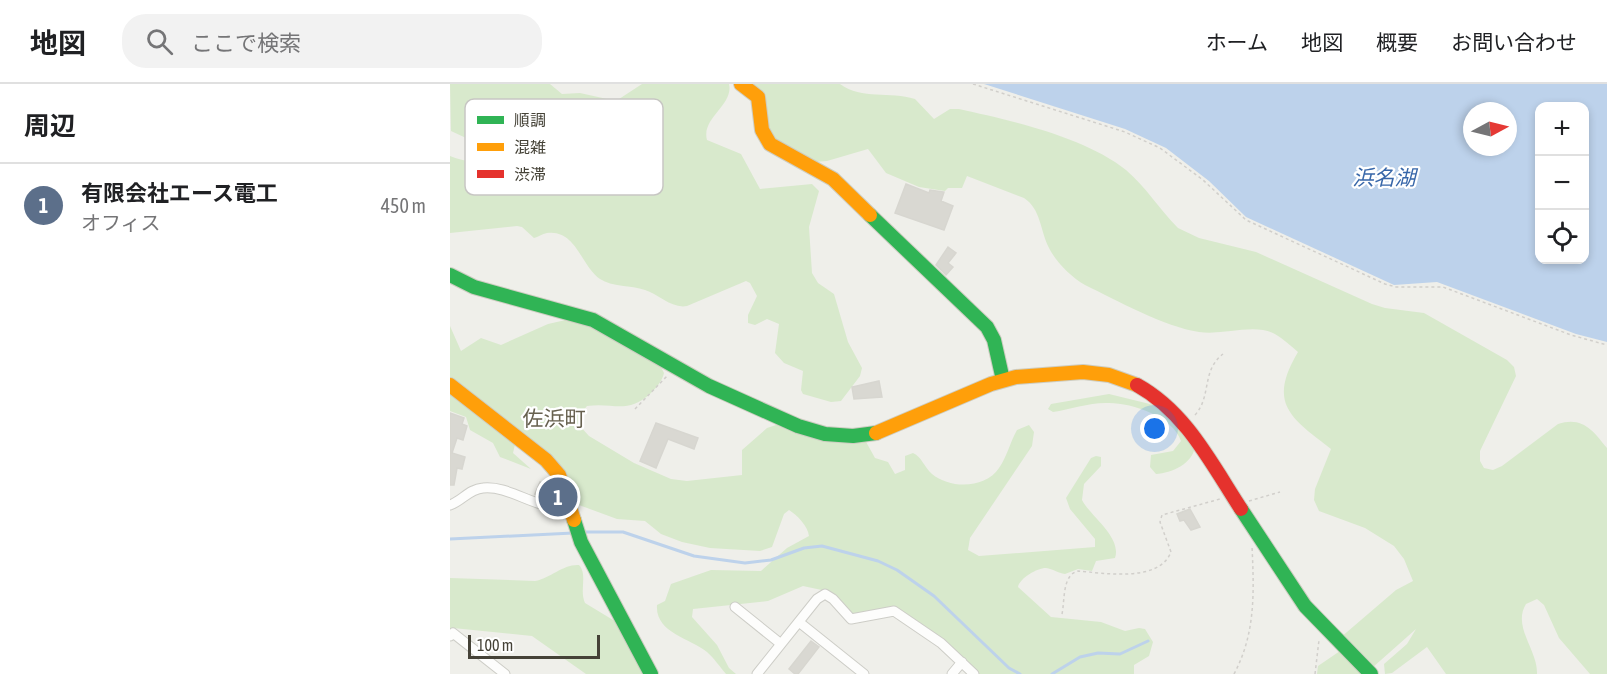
<!DOCTYPE html>
<html lang="ja">
<head>
<meta charset="utf-8">
<style>
	body { margin:0; font-family:"Asap Condensed","Noto Sans JP",sans-serif; background:#f2f2f2; color:#202124 }
	.controls { position:absolute; right:18px; top:18px; display:grid; overflow:hidden; border-radius:12px; box-shadow:0 3px 9px #0003 }
	.controls button { width:54px; height:54px; display:grid; place-items:center; padding:0; border:0; border-bottom:2px solid #e0e0e0; background:#fff; color:#202124; font:30px sans-serif }
	.compass { position:absolute; left:1013px; top:18px; width:54px; height:54px; border-radius:50%; background:#fff; box-shadow:0 3px 9px #0003; rotate:83deg }
	.scale { position:absolute; left:18px; bottom:15px; width:132px; box-sizing:border-box; padding-left:6px; border:3px solid #454237; border-top:0; font-size:16px; line-height:21px; white-space:nowrap; color:#454237; -webkit-text-stroke:4px #fff; paint-order:stroke }
	.you { position:absolute; left:705px; top:345px; width:21px; height:21px; margin:-15px; border:4px solid #fff; border-radius:50%; background:#1a73e8; box-shadow:0 0 0 9px #1a73e833 }
	.badge { display:grid; place-items:center; width:39px; height:39px; border-radius:50%; background:#111827; color:#fff; font-size:20px; font-weight:700 }
	.pin { position:absolute; translate:-50% -50%; border:3px solid #fff; box-shadow:0 2px 6px #0006 }
	.list { margin:0; padding:0; list-style:none }
	h2 { display:flex; justify-content:space-between; align-items:center; height:78px; margin:0; padding:0 24px; font-size:26px }
	h2 small { font-size:20px; font-weight:400; color:#757577 }
	.list li { display:grid; grid-template-columns:39px 1fr auto; gap:18px; align-items:center; box-sizing:border-box; height:84px; padding:0 24px; border-top:2px solid #e0e0e0 }
	.list b { display:block; font-size:22px; white-space:nowrap }
	.list p { margin:0; font-size:20px; white-space:nowrap; color:#757577 }
	.list em { font-size:20px; font-style:normal; color:#757577 }
	.icon { flex:none; width:33px; height:33px; fill:none; stroke:currentColor; stroke-width:2; stroke-linecap:round; stroke-linejoin:round }
	.map { position:relative; flex:none; width:1157px; height:590px; overflow:hidden }
	header { display:flex; align-items:center; gap:36px; box-sizing:border-box; height:84px; padding:0 30px; background:#fff; border-bottom:2px solid #e0e0e0 }
	header strong { font-size:28px }
	nav { display:flex; gap:33px; margin-inline-start:auto; font-size:21px }
	.search { width:420px; height:54px; background:#f2f2f2; display:flex; align-items:center; gap:15px; box-sizing:border-box; padding:0 21px; border-radius:24px; color:#757577; font-size:22px }
	main { display:flex }
	aside { flex:1; background:#fff }
	.map>svg:first-child { display:block }
	.green { fill:#d8e9cc }
	.water { fill:#bdd2eb; fill-rule:evenodd }
	.lines { fill:none; stroke-linecap:round; stroke-linejoin:round }
	.stream { stroke:#bdd2eb; stroke-width:3 }
	.building { fill:#d9d8d2; stroke:#d7d6d0; stroke-width:1.5 }
	.street-casing { stroke:#cdcdc7; stroke-width:11 }
	.fast-casing { stroke:#cecdc1; stroke-width:16 }
	.slow-casing { stroke:#cecdc1; stroke-width:16 }
	.jam-casing { stroke:#cecdc1; stroke-width:16 }
	.path { stroke:#d1cfcb; stroke-width:1.5; stroke-dasharray:3 3; stroke-linecap:butt }
	.street { stroke:#fdfdfc; stroke-width:9 }
	.fast { stroke:#30b455; stroke-width:14 }
	.slow { stroke:#ff9f0a; stroke-width:14 }
	.jam { stroke:#e5322d; stroke-width:14 }
	.labels { text-anchor:middle; dominant-baseline:central; stroke-width:4.5; stroke-linejoin:round; paint-order:stroke }
	.water-label { font-size:21px; font-style:italic; fill:#3867a9; stroke:#fff }
	.neighbourhood-label { font-size:21px; fill:#67614f; stroke:#fff }
	.key { fill:#fff; stroke:#c7c6c3; stroke-width:1.5 }
	.key-label { font-size:16px; fill:#454237 }
</style>
</head>
<body>
<header>
<strong>地図</strong>
<div class="search"><svg class="icon" aria-label="search" viewBox="0 0 24 24"><circle cx="10" cy="10" r="6"/><path d="M15 15l6 6"/></svg>ここで検索</div>
<nav><a>ホーム</a><a>地図</a><a>概要</a><a>お問い合わせ</a></nav>
</header>
<main>
<aside>
<h2>周辺<small></small></h2>
<ul class="list">
<li><span class="badge" style="background:#5c6f8a">1</span><div><b>有限会社エース電工</b><p>オフィス</p></div><em>450 m</em></li>
</ul>
</aside>
<div class="map">
<svg width="1157" height="590" viewBox="0 0 1157 590">
	<rect width="100%" height="100%" fill="#efefea"/>
	<path class="green" d="M0 0H100L112 10 130 9 166 17 192 0H279C284 21 251 34 257 56L291 70 310 105 362 100 369 107 359 143 362 189 368 199 384 210 398 258 412 284 410 292 391 317 381 318 353 310 351 306 353 287 334 279 325 269 329 240 317 235 305 241 298 239V231L307 212 300 199 296 197 237 222C222 225 208 210 195 206 181 201 162 203 150 195 131 182 126 145 97 149 92 150 88 153 84 154L72 143 67 142 0 149V72C30 84 64 78 96 76L101 70 95 65 29 60 1 47Z
		M298 0H390C412 16 440 7 465 15L484 35 500 25H509C559 36 635 53 676 86 696 103 710 126 728 144L749 154 806 168 922 220 935 224 974 229 1057 276 1064 283 1066 292 1030 367V377L1034 384 1043 386 1052 382 1108 340C1133 332 1143 347 1157 364V590H1140L1109 554 1094 521 1087 515 1076 520C1062 543 1088 566 1087 590H996L977 563 942 589 935 590 934 580 957 560 966 545 922 584 890 554 946 506 963 497 954 475 944 462 915 444 869 427 864 416 865 405 881 365C841 334 817 320 848 268 838 260 827 248 813 246 792 243 770 251 749 248 715 243 666 216 635 201 621 193 606 178 599 164 590 146 591 125 574 114L517 92 512 104H498L495 107 469 103 436 89 418 65 377 77 364 78 322 57Z
		M120 235 142 240 209 279 214 289C212 297 207 303 201 309 177 331 164 318 137 322L129 332V341L139 352 184 379 221 395 237 397 292 391V366L317 344 329 340 415 356 425 374 438 378 445 390 455 386V372L463 369C472 373 474 383 482 390 500 405 535 405 549 384 557 373 560 358 567 346L579 341 584 348 582 362 520 454 518 466 529 472 645 463V455L620 425 616 414 641 374 646 372 651 373V382L634 400 632 416C641 433 672 453 665 474L646 477 642 487 628 485 615 490C608 489 603 485 596 484 587 484 570 494 568 503L601 533 651 538 675 547 689 544 695 545 703 558 699 572 684 581V590H529L508 569 447 525 402 530 381 508 353 502 318 517 243 525 242 533 267 561 279 584 286 590H276C270 583 264 574 257 568 240 554 205 549 207 521L215 517 221 500 261 486 311 487 337 464 359 452C358 442 347 431 339 426L334 430 322 463 310 467 260 464 232 458 211 450 195 437 167 435 129 421 116 399 0 298V242L11 267 31 254 51 261 98 240Z
		M0 305 66 356 63 369 81 385 50 373 43 359 20 346 16 333 0 327Z
		M659 310 708 322 719 328 745 363C742 380 722 389 706 390L700 383 701 371 723 367 731 357C723 333 683 319 659 319 641 318 621 325 603 328L598 325 601 320Z
		M129 481C138 491 129 506 135 519L168 539 196 590H136L82 552 3 544 0 547V494L85 497C101 494 113 480 129 481Z
		M890 567 915 590H867L868 582Z"/>
	<path class="water" d="M534 0H1157V258L1126 250 987 198 944 201 796 133 759 97 716 64 675 45ZM1090 22H1134V176H1090ZM1022 27H1058V63H1022Z"/>
	<g class="lines">
		<path class="stream" d="M133 448H173L244 472 295 479 321 476 354 464 372 462 428 477 447 486 484 512 559 584 570 590
			M0 455 123 449
			M602 590 630 573 648 569 670 570 698 557"/>
	</g>
	<path class="building" d="M456 100 479 109 480 106 494 108 491 117 503 122 494 146 445 129Z
		M498 163 506 169 498 179 503 183 496 191 486 181Z
		M429 297 432 313 404 315 402 303Z
		M0 329 14 334 12 340 17 342 13 356 7 354 2 369 15 373 12 385 7 384 4 401H0Z
		M206 339 248 354 244 365 218 355 206 384 190 377Z
		M90 398 104 404 108 416 85 410Z
		M740 425 750 443 741 446 734 436 730 437 727 430Z
		M361 557 369 563 348 590H345L339 585Z"/>
	<g class="lines">
		<g class="street-casing">
			<path id="street" d="M0 421C12 417 19 405 33 404 63 401 89 430 120 421
				M285 523 331 560
				M349 538 414 590
				M0 552 3 549 55 590
				M307 590 367 515 375 510 383 515 401 535 444 527 491 559 524 590
				M502 590 512 578"/>
		</g>
		<g class="fast-casing">
			<path id="fast" d="M420 131 537 243 544 256 553 296
				M0 191 24 203 143 236 259 302 348 342 375 350 403 352 426 349
				M791 425 855 522 921 590
				M124 436 131 458 201 590"/>
		</g>
		<g class="slow-casing">
			<path id="slow" d="M291 0 308 13 312 46 320 60 383 95 420 131
				M0 301 96 376 109 391 124 436
				M426 349 541 300 566 293 633 288 659 291 687 301"/>
		</g>
		<g class="jam-casing">
			<path id="jam" d="M687 301C736 328 761 379 791 425"/>
		</g>
		<path class="path" d="M523 0 675 48 710 64 753 96 796 136 935 200 946 203H993L1121 251 1157 261
			M185 325 218 291
			M745 331C762 312 751 287 773 270
			M799 417 830 408
			M612 530C615 516 612 491 628 487 653 489 709 499 721 468L710 438 712 431 770 415
			M784 590C806 549 804 507 802 462
			M865 590 869 556"/>
		<use href="#street" class="street"/>
		<use href="#fast" class="fast"/>
		<use href="#slow" class="slow"/>
		<use href="#jam" class="jam"/>
	</g>
	<g class="labels">
		<g class="water-label">
			<text x="934" y="93">浜名湖</text>
		</g>
		<g class="neighbourhood-label">
			<text x="104" y="334">佐浜町</text>
		</g>
	</g>
	<rect x="15" y="15" width="198" height="96" rx="9" class="key"/>
	<rect x="27" y="32" width="27" height="8" fill="#30b455"/>
	<rect x="27" y="59" width="27" height="8" fill="#ff9f0a"/>
	<rect x="27" y="86" width="27" height="8" fill="#e5322d"/>
	<g class="key-label">
		<text x="64" y="42">順調</text>
		<text x="64" y="69">混雑</text>
		<text x="64" y="96">渋滞</text>
	</g>
</svg>
<div class="controls">
<button>+</button>
<button>−</button>
<button><svg class="icon" aria-label="locate" viewBox="0 0 24 24"><circle cx="12" cy="12" r="6"/><path d="M12 2v4M12 18v4M2 12h4M18 12h4"/></svg></button>
</div>
<svg class="compass" viewBox="-18 -18 36 36"><path d="M0-13l5 13h-10z" fill="#e53935"/><path d="M0 13l5-13h-10z" fill="#757577"/></svg>
<div class="scale">100 m</div>
<div class="you"></div>
<div class="pin badge" style="left:108px;top:413px;background:#5c6f8a">1</div>
</div>
</main>
</body>
</html>
